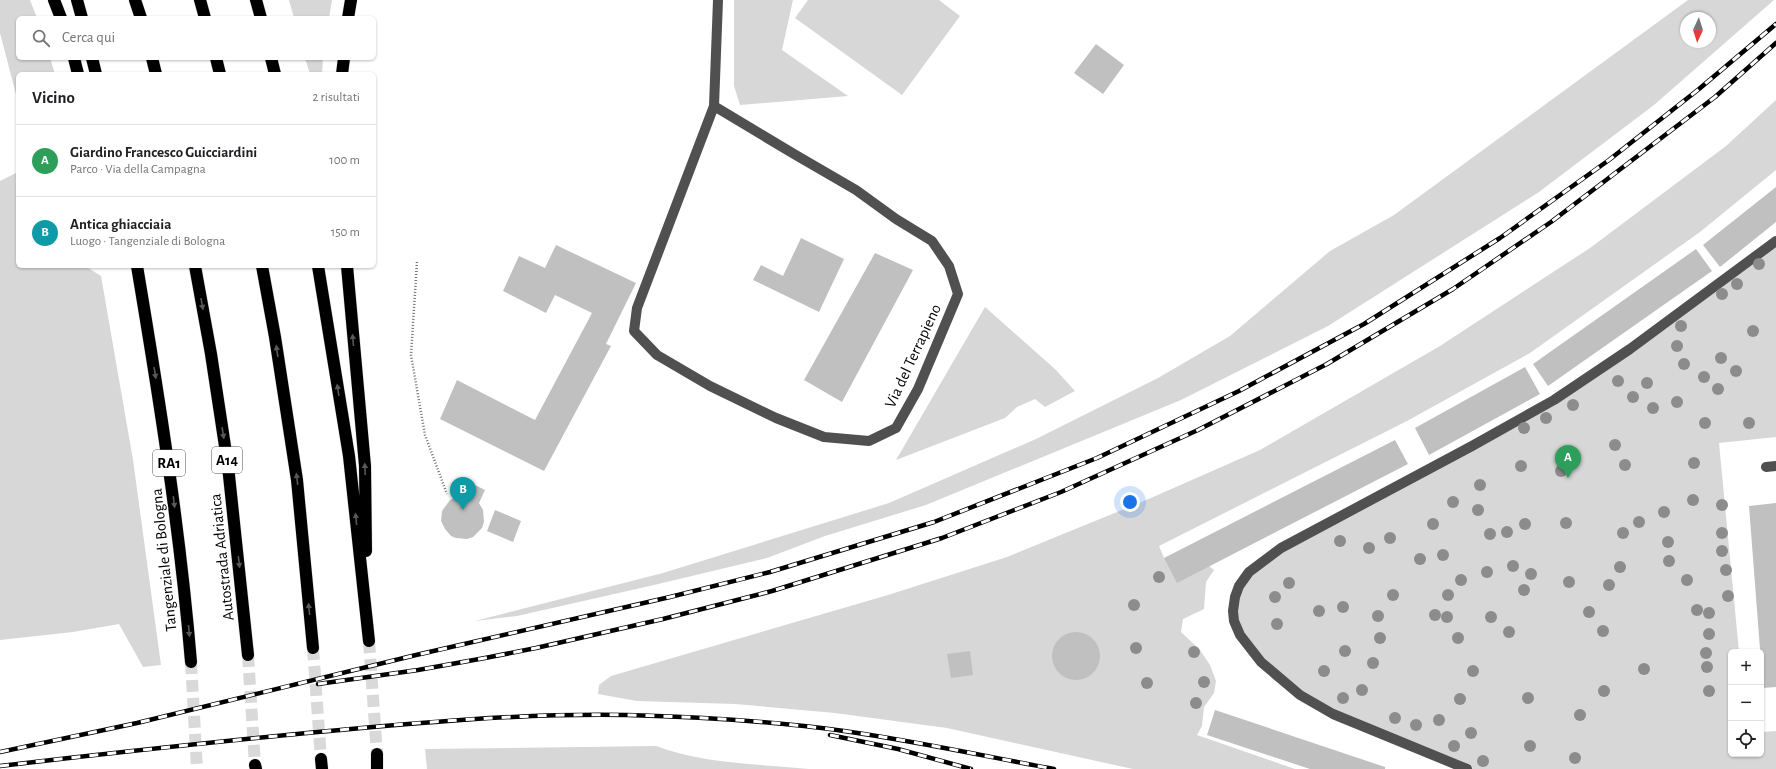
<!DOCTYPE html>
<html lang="it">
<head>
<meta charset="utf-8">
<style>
	body { margin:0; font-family:"Alegreya Sans",sans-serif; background:#f6f6f6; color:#202124 }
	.controls { position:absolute; right:12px; bottom:12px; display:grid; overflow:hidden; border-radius:6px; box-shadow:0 1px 3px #0004 }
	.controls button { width:36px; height:36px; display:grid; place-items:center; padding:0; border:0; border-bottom:1px solid #e0e0e0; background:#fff; color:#202124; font:20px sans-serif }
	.compass { position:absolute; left:1680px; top:12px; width:36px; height:36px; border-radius:50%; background:#fff; box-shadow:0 1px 3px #0004; rotate:184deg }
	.you { position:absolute; left:1130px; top:502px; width:14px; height:14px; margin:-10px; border:3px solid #fff; border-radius:50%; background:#1a73e8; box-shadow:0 0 0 6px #1a73e833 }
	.badge { display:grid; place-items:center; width:26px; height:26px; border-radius:50%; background:#d93025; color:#fff; font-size:13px; font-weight:700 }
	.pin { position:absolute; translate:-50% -33px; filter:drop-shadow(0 1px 2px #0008) }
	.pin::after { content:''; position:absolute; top:21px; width:14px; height:12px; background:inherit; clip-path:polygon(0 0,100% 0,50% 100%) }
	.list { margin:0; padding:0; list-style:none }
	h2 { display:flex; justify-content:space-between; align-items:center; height:52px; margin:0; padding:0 16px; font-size:17px }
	h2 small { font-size:13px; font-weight:400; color:#757577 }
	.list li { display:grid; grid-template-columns:26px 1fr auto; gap:12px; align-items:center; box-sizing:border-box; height:72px; padding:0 16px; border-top:1px solid #e0e0e0 }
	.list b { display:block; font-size:15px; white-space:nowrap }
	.list p { margin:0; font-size:13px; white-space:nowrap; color:#757577 }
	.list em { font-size:13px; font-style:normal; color:#757577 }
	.icon { flex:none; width:22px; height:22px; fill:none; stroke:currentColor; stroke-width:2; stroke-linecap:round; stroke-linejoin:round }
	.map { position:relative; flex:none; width:1776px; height:769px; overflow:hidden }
	.search { position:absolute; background:#fff; box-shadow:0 1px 3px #0004; left:16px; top:16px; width:360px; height:44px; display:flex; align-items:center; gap:10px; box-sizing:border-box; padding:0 14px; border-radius:6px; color:#757577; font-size:15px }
	.panel { position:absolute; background:#fff; box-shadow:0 1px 3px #0004; left:16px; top:72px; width:360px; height:196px; border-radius:6px }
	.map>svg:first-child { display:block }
	.green { fill:#d7d7d7; fill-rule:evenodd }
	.building { fill:#c0c0c0 }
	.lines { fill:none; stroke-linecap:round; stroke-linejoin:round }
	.highway-tunnel { stroke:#d9d9d9; stroke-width:12; stroke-dasharray:12 6; stroke-linecap:butt }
	.highway-casing { stroke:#dbdbdb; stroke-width:13 }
	.path { stroke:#727272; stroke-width:2.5; stroke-dasharray:1 2; stroke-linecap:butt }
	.minor { stroke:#505050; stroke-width:10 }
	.highway { stroke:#000; stroke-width:12 }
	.rail-casing { stroke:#000; stroke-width:4.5 }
	.rail { stroke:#fff; stroke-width:3; stroke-dasharray:9; stroke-linecap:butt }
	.tree { fill:#8c8c8c }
	.oneway { fill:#595959 }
	.labels { text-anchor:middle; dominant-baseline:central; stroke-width:3; stroke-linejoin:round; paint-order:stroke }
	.shield { fill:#fff; stroke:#4c4c4c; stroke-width:1 }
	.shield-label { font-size:15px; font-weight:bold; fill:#000 }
	.street-label { font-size:16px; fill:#000; stroke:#fff }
</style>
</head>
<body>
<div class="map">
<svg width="1776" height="769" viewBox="0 0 1776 769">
	<rect width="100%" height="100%" fill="#fff"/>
	<path class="green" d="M0 0H30L37 18H18V58H50L55 74H18V102L0 33Z
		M289 0H332L329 18H294Z
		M734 0H793L782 50 848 96 740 105 734 86Z
		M808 0H939L960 16 902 95 795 18Z
		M1688 0H1774L1654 105 1539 192 1328 326 1181 400 926 505 825 536 767 558 654 585 517 616 475 621 663 573 889 503 1036 439 1158 378 1230 336 1330 251 1394 215ZM1686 18H1710V42H1686Z
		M305 58H323L322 74H310Z
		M1776 100V170L1700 232 1530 353 1407 421 1159 546 1164 558 1209 566 1214 570 1206 582 1204 609 1183 619 1181 632 1200 650 1210 665 1216 681 1214 693 1204 707 1202 726 1197 735 1295 769H1133L947 728 835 713 735 704 637 701 598 694 599 685 611 676 888 595 1007 557 1144 501 1260 450 1440 346 1590 248 1726 146Z
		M18 172V266H85L101 276 133 460 161 665 143 667 119 624 73 632 0 640V181Z
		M1776 241V437L1719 443 1739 652H1731V754H1761V732L1776 731V769H1467L1318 707 1249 648 1233 611 1235 597 1261 562 1554 400Z
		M985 307 1055 369 1075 391 1045 407 1035 399 1017 407 1005 418 896 460Z
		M656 746C704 764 758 764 809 769H427L425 749Z"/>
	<path class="building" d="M1096 44 1124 65 1103 94 1074 73Z
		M1776 187V222L1720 267 1703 245Z
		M801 238 844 259 819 312 753 280 761 265 783 276Z
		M556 245 636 283 606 344 611 346 544 471 440 419 457 380 535 420 592 313 555 295 546 313 503 291 519 256 545 268Z
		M1696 249 1712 271 1548 386 1533 364Z
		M875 253 913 270 842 402 804 380Z
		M1525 367 1540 394 1429 455 1415 428Z
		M1395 440 1408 464 1177 583 1164 558Z
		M471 483 485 490 479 503 483 510 484 522 482 528 473 537 467 539 456 538 451 536 445 529 441 521 442 511 450 500 459 496H465Z
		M1776 503V687L1763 688 1749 506Z
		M495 510 521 521 513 542 487 531Z
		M1052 656a24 24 0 1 1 48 0a24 24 0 1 1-48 0Z
		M970 651 973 675 951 678 947 654Z
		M1215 710 1385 767V769H1310L1207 735Z"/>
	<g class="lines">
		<path class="highway-tunnel" d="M369 641 377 754
			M313 648 321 759
			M248 655 255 765
			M191 662 197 769"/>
		<g class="highway-casing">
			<path id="highway" d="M54 0 61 18
				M77 0 82 18
				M135 0 141 18
				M200 0 205 18
				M256 0 261 18
				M348 18 351 0
				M74 58 78 74
				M92 58 96 74
				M152 58 156 74
				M216 58 220 74
				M271 58 275 74
				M342 74 344 58
				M137 266C159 397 180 529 191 662
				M195 266 211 354 228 466 248 655
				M262 266 275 337 297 480 313 648
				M318 266 349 456 369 641
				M347 266 365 466 366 551
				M377 754V769
				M321 759 322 769
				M255 765 256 769"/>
		</g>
		<path class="path" d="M417 262 411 355 425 435 447 494"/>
		<path class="minor" d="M714 106 794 154 856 190 896 219 932 241 949 266 958 294 918 389 896 428 869 441 824 437 776 418 710 386 657 355 634 331 637 308 714 106 718 0
			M1766 467 1776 466
			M1467 769 1333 714 1300 695 1261 662 1240 635 1234 621 1233 611 1235 597 1239 586 1249 572 1281 548 1472 446 1554 400 1630 349 1776 241"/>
		<use href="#highway" class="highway"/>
		<g class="rail-casing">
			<path id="rail" d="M318 684 418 670 485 658 536 648 663 619 772 591 942 538 1061 492 1198 430 1327 364 1453 289 1551 222 1715 97 1776 43
				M830 735 898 749 971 769
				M0 752 137 723 416 655 670 597 770 572 934 522 1097 458 1239 391 1364 324 1500 238 1609 160 1699 89 1776 24
				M0 766C102 754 205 743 307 733 414 723 520 713 627 715 699 717 773 721 844 731 915 741 984 756 1054 769"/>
		</g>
		<use href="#rail" class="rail"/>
	</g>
	<g class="tree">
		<circle cx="1759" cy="264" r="6"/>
		<circle cx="1737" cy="284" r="6"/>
		<circle cx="1722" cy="294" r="6"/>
		<circle cx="1681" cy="326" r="6"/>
		<circle cx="1753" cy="331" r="6"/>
		<circle cx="1677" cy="346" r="6"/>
		<circle cx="1721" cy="358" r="6"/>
		<circle cx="1684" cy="364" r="6"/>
		<circle cx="1736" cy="371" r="6"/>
		<circle cx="1704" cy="377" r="6"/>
		<circle cx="1618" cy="381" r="6"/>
		<circle cx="1647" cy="383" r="6"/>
		<circle cx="1718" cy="389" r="6"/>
		<circle cx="1633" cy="397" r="6"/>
		<circle cx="1677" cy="402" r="6"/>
		<circle cx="1573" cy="405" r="6"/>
		<circle cx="1653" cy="408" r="6"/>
		<circle cx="1546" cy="418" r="6"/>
		<circle cx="1705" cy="423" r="6"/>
		<circle cx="1749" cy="423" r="6"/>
		<circle cx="1524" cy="428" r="6"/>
		<circle cx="1615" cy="445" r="6"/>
		<circle cx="1694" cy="463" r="6"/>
		<circle cx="1625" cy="465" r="6"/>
		<circle cx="1521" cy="466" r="6"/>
		<circle cx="1561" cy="471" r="6"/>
		<circle cx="1480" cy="485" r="6"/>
		<circle cx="1693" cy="500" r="6"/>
		<circle cx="1453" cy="502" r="6"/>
		<circle cx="1722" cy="505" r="6"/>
		<circle cx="1478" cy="510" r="6"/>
		<circle cx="1664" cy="512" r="6"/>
		<circle cx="1639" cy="522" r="6"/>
		<circle cx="1566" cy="523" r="6"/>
		<circle cx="1433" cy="524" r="6"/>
		<circle cx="1525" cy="524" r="6"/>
		<circle cx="1507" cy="532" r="6"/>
		<circle cx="1623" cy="533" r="6"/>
		<circle cx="1722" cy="533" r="6"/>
		<circle cx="1490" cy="534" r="6"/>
		<circle cx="1390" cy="538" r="6"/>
		<circle cx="1340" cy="541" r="6"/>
		<circle cx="1668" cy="542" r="6"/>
		<circle cx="1369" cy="548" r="6"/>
		<circle cx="1722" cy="551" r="6"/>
		<circle cx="1443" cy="555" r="6"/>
		<circle cx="1420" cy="559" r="6"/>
		<circle cx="1669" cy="561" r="6"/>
		<circle cx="1513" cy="566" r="6"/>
		<circle cx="1620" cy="567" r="6"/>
		<circle cx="1726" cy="570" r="6"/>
		<circle cx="1487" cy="572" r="6"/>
		<circle cx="1531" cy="574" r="6"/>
		<circle cx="1159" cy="577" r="6"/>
		<circle cx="1461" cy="580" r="6"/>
		<circle cx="1687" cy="580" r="6"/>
		<circle cx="1569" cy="582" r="6"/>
		<circle cx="1289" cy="583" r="6"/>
		<circle cx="1609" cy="585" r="6"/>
		<circle cx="1524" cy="590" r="6"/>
		<circle cx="1393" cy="595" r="6"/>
		<circle cx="1448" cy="595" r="6"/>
		<circle cx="1728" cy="596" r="6"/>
		<circle cx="1275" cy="597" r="6"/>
		<circle cx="1134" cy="605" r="6"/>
		<circle cx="1343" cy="607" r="6"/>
		<circle cx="1697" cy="610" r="6"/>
		<circle cx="1319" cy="611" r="6"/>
		<circle cx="1589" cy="612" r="6"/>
		<circle cx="1709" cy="613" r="6"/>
		<circle cx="1435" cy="615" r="6"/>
		<circle cx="1378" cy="616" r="6"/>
		<circle cx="1447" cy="617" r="6"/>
		<circle cx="1491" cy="617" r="6"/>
		<circle cx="1277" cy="624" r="6"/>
		<circle cx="1603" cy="631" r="6"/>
		<circle cx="1509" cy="632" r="6"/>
		<circle cx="1709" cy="634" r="6"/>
		<circle cx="1380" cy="638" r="6"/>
		<circle cx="1458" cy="638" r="6"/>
		<circle cx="1136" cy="648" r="6"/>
		<circle cx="1345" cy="651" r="6"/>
		<circle cx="1194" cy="652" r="6"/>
		<circle cx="1706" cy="653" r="6"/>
		<circle cx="1373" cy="663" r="6"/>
		<circle cx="1707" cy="667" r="6"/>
		<circle cx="1644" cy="669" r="6"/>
		<circle cx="1324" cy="671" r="6"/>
		<circle cx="1473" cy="671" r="6"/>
		<circle cx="1204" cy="682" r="6"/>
		<circle cx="1147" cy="683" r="6"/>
		<circle cx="1362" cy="690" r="6"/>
		<circle cx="1604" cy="691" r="6"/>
		<circle cx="1709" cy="691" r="6"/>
		<circle cx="1343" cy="698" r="6"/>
		<circle cx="1528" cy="698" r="6"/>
		<circle cx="1460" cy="699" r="6"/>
		<circle cx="1196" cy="703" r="6"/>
		<circle cx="1580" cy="715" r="6"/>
		<circle cx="1395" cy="718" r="6"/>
		<circle cx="1439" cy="720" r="6"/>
		<circle cx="1416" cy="725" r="6"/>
		<circle cx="1471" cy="733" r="6"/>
		<circle cx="1454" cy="746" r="6"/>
		<circle cx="1530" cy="746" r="6"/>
		<circle cx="1575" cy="758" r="6"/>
		<circle cx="1483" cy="761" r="6"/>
	</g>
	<defs><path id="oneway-solid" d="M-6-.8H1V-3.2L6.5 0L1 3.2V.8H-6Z"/></defs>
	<g class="oneway">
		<use href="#oneway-solid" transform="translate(202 304) rotate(80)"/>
		<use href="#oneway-solid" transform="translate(353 340) rotate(-95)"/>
		<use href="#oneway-solid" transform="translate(277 351) rotate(-99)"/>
		<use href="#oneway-solid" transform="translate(155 373) rotate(81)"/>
		<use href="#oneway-solid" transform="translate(338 390) rotate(-99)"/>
		<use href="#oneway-solid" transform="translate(223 433) rotate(81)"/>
		<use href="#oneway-solid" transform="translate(365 469) rotate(-92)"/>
		<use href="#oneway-solid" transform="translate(297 479) rotate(-97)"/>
		<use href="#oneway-solid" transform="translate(174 502) rotate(83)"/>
		<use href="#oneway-solid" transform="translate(356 519) rotate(-96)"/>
		<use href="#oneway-solid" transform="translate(239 562) rotate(83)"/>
		<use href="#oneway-solid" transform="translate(309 609) rotate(-96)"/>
		<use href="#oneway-solid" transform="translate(189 631) rotate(85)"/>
	</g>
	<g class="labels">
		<g class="shield">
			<rect x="212" y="447" width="30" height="26" rx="3"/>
			<rect x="153" y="450" width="32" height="26" rx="3"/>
		</g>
		<g class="shield-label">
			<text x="227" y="460">A14</text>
			<text x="169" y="463">RA1</text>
		</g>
		<g class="street-label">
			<text transform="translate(913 356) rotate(-65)">Via del Terrapieno</text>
			<text transform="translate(222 557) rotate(-96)">Autostrada Adriatica</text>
			<text transform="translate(164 560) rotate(-96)">Tangenziale di Bologna</text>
		</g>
	</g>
</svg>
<div class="controls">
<button>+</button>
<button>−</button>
<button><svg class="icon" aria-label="locate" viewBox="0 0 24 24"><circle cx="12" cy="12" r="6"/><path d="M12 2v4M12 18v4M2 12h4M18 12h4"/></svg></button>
</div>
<svg class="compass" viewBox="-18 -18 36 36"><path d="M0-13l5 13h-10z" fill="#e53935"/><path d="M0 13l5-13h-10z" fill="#757577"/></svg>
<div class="you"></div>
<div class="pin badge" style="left:1568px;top:478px;background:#2e9e5b">A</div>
<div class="pin badge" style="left:463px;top:510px;background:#0f9aa8">B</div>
<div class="search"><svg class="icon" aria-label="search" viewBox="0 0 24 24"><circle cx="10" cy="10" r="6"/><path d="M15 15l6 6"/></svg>Cerca qui</div>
<section class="panel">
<h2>Vicino<small>2 risultati</small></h2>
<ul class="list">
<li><span class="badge" style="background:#2e9e5b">A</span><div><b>Giardino Francesco Guicciardini</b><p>Parco · Via della Campagna</p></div><em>100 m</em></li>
<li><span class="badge" style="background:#0f9aa8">B</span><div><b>Antica ghiacciaia</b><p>Luogo · Tangenziale di Bologna</p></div><em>150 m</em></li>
</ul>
</section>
</div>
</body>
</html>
